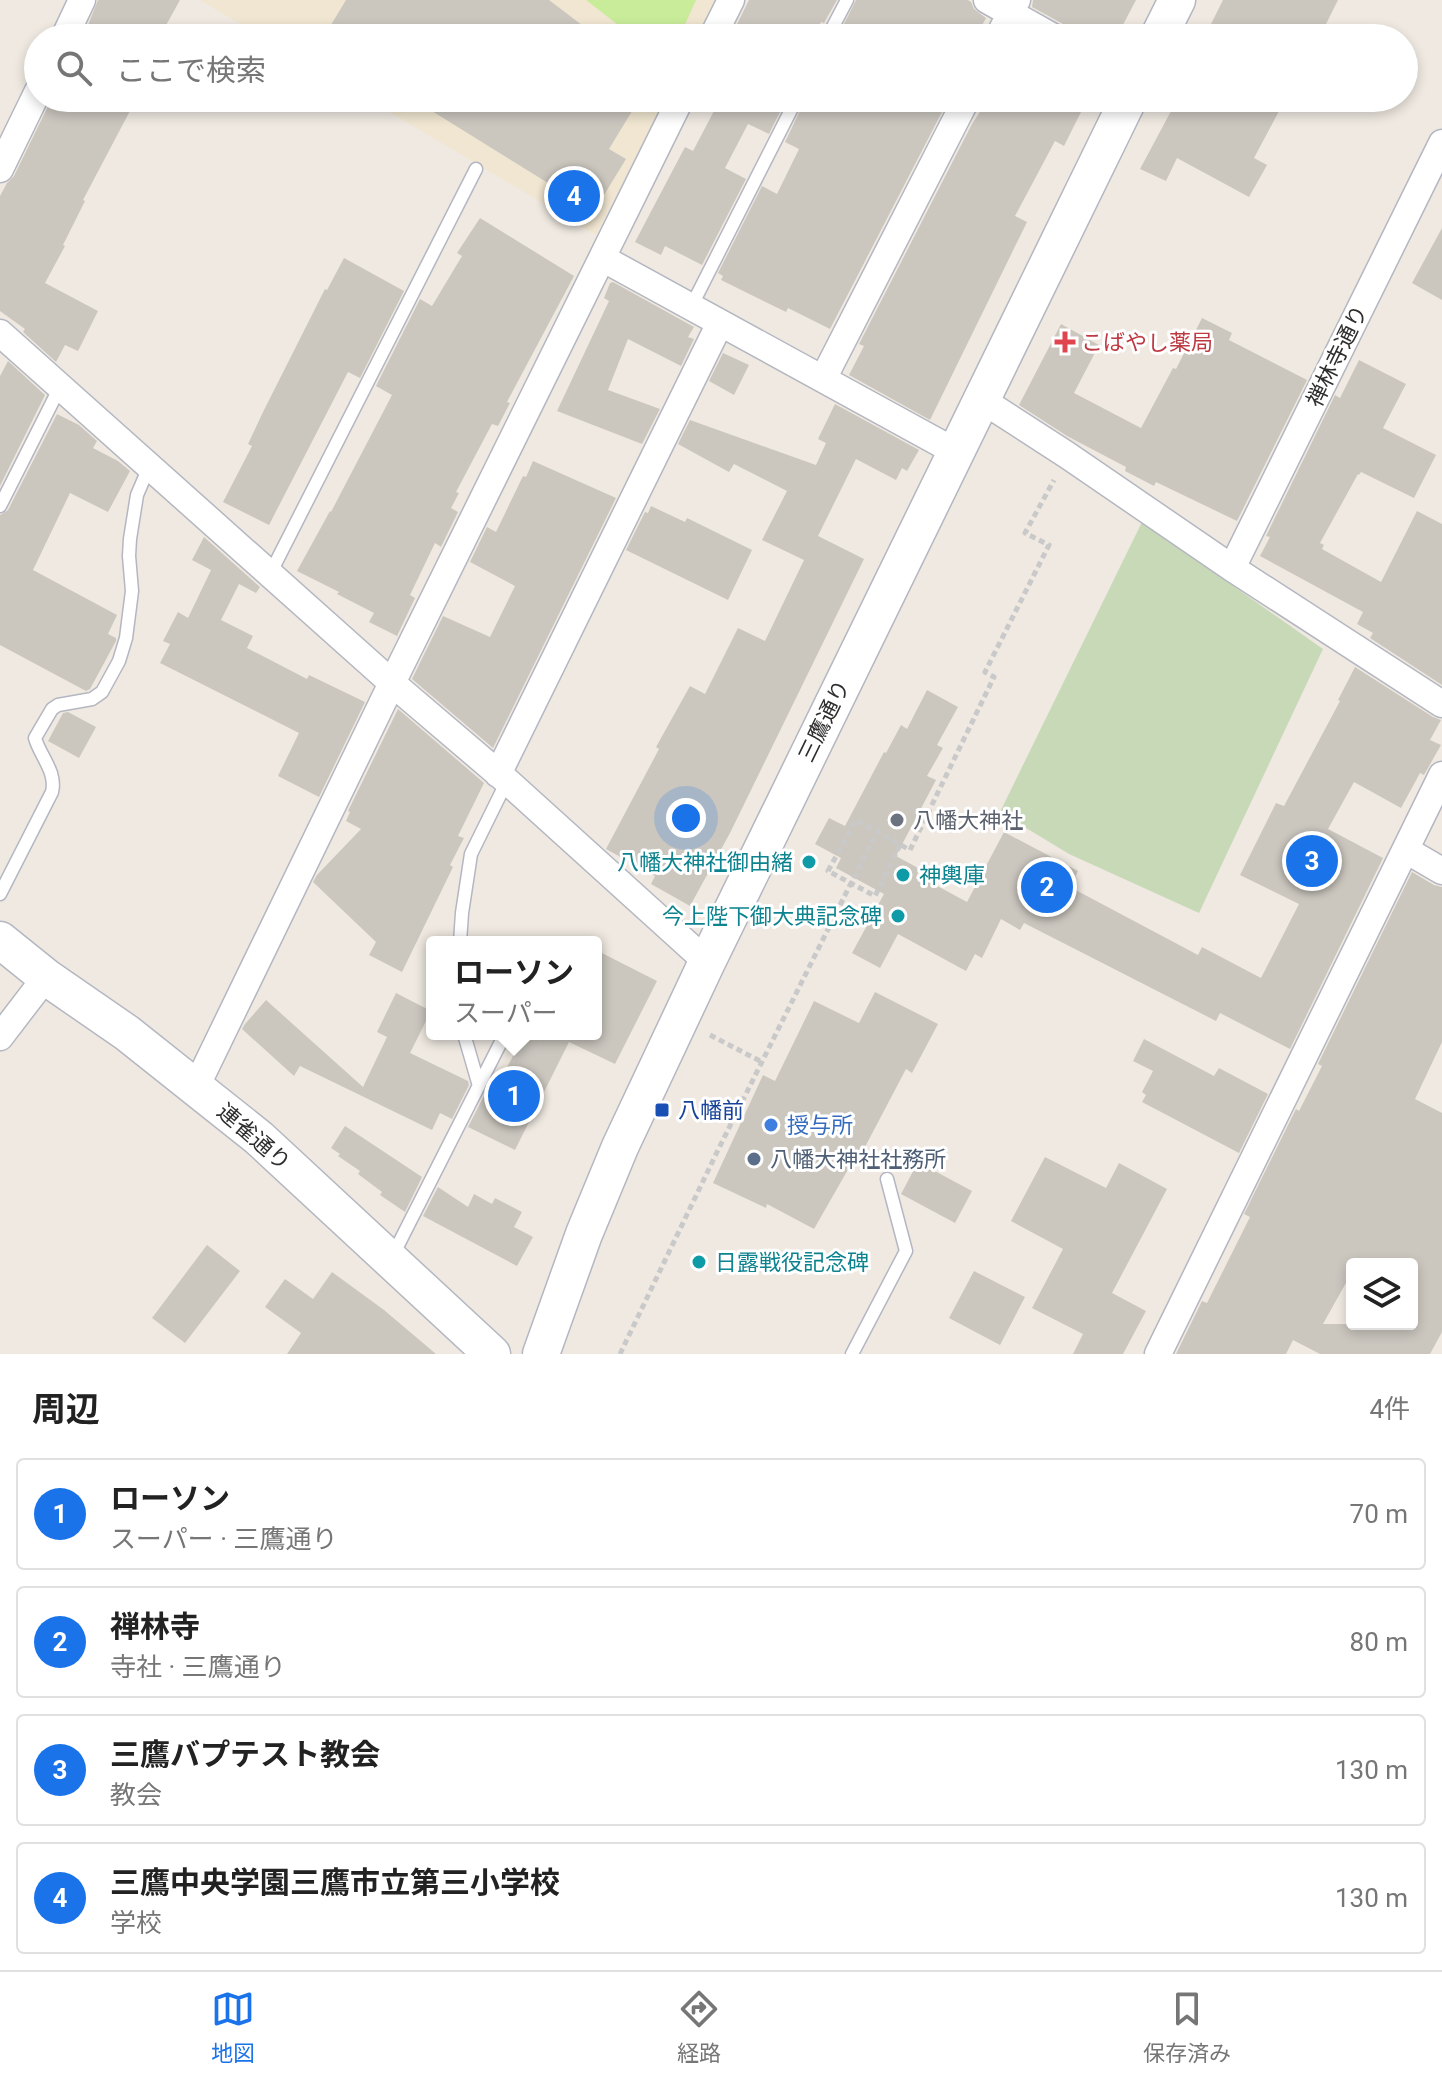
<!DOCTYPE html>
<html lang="ja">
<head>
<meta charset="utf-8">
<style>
	body { margin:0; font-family:Roboto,"Noto Sans JP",sans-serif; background:#f6f6f6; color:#222 }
	.controls { position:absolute; right:24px; bottom:24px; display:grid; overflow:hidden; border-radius:8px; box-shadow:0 4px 12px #0003 }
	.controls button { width:72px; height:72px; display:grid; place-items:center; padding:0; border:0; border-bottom:2px solid #e0e0e0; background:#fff; color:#222; font:40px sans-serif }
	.you { position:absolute; left:686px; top:818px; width:28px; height:28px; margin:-20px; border:6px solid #fff; border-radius:50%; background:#1a73e8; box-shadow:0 0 0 12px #1a73e833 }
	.badge { display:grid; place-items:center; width:52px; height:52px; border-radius:50%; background:#1a73e8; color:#fff; font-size:26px; font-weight:700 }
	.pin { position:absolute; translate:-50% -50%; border:4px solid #fff; box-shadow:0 2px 8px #0006 }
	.popup { position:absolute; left:426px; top:936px; width:176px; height:104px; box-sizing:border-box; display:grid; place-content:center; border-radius:8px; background:#fff; filter:drop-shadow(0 2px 6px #0005); font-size:26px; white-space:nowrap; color:#767676 }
	.popup b { font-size:30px; color:#222 }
	.popup::after { content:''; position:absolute; left:50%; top:100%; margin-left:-16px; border:16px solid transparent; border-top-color:#fff }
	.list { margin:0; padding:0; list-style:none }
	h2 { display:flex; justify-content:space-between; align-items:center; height:104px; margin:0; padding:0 32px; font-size:34px }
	h2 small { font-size:26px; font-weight:400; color:#767676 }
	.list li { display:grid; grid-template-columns:52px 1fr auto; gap:24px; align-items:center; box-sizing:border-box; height:112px; margin:0 16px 16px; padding:0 16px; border:2px solid #e0e0e0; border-radius:8px }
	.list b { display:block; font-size:30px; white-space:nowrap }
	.list p { margin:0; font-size:26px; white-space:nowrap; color:#767676 }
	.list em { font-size:26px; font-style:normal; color:#767676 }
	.icon { flex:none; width:44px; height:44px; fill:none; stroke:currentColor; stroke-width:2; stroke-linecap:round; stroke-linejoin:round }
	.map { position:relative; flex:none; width:1442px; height:1354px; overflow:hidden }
	.search { position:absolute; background:#fff; box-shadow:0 4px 12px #0003; left:24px; right:24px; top:24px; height:88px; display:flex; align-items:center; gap:20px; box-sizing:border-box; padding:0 28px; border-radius:44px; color:#767676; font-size:30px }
	.sheet { height:616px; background:#fff }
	nav { display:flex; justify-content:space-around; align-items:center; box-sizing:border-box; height:112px; border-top:2px solid #e0e0e0; background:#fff; font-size:22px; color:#767676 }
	nav a { display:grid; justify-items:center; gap:4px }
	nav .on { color:#1a73e8 }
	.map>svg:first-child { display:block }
	.education { fill:#f0e6d1 }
	.cemetery { fill:#c8d9b8 }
	.pitch { fill:#c9ec9a }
	.building { fill:#cbc7bf; fill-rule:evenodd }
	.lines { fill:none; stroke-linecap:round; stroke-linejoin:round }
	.lane-casing { stroke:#b4b7c1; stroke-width:15 }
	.street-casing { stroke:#b4b7c1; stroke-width:29 }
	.secondary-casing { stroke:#b4b7c1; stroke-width:39 }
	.path { stroke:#c9c9c9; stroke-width:5; stroke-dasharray:6 4; stroke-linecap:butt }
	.lane { stroke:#fff; stroke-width:12 }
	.street { stroke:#fff; stroke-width:26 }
	.secondary { stroke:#fff; stroke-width:36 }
	.health-dot { fill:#e0444e; stroke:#fff; stroke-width:3 }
	.worship-dot { fill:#6b7280; stroke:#fff; stroke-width:3 }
	.culture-dot { fill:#0f9aa8; stroke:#fff; stroke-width:3 }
	.transit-dot { fill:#1a4fb4; stroke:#fff; stroke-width:3 }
	.shop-dot { fill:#3f7fe0; stroke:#fff; stroke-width:3 }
	.service-dot { fill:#5c6f8a; stroke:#fff; stroke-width:3 }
	.labels { text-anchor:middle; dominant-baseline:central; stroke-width:6; stroke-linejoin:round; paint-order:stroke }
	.health-label { font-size:22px; fill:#be3a42; stroke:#fff; text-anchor:start }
	.street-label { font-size:22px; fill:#2e2e2e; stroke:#fff }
	.worship-label { font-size:22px; fill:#5b616d; stroke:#fff; text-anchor:start }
	.culture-label { font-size:22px; fill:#0d838f; stroke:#fff; text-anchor:end }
	.transit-label { font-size:22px; fill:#164399; stroke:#fff; text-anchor:start }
	.shop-label { font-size:22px; fill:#366cbe; stroke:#fff; text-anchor:start }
	.service-label { font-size:22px; fill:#4e5e75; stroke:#fff; text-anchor:start }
</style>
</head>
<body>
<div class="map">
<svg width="1442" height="1354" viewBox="0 0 1442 1354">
	<rect width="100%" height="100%" fill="#efe9e1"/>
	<path class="education" d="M200 0H719L699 38H264Z
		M366 98H667L596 235Z"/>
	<path class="cemetery" d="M1142 522 1323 649 1199 913 1069 854 1000 812Z"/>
	<path class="pitch" d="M586 0H696L679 38H635Z"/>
	<path class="building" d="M98 0H180L159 38H111L88 25Z
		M346 0H549L599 38H323Z
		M749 0H837L824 23 821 22 813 38H760L736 26Z
		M856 0H968L971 2 974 9 986 18 975 38H853L840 32Z
		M1033 0H1136L1116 38H1080L1070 33 1063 24 1032 7Z
		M1223 0H1338L1319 38H1204Z
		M52 98H113L132 107 83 200 85 201 63 245 65 246 45 283 98 311 78 351 65 345 56 362 23 332 25 329 0 311V196L7 183 14 176Z
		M411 98H640L609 149 626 159 596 208 579 198 577 201Z
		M697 98H787L769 134 748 124 725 168 746 179 702 265 665 246 661 255 635 242 685 147 693 151 715 109 697 100Z
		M806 98H918L943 110 830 329 788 308 786 312 721 280 723 276 718 273 762 186 777 194 799 149 785 142Z
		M989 98H1088L1064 146 1055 141 1015 216 1027 222 930 420 849 375 864 346 859 344 972 124Z
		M1178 98H1286L1254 158 1267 165 1249 197 1177 158 1166 181 1140 169Z
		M480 218 574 276 507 402 510 403 498 426 492 424 456 492 459 493 451 508 458 512 441 547 435 543 410 595 415 598 397 636 369 622 374 613 337 594 339 592 297 571 330 511 331 512 392 395 376 386 420 299 432 306 462 256 457 253Z
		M1442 228V300L1412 283Z
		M344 258 404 291 360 378 348 372 269 525 223 502 252 446 248 444 263 412 325 289 327 290Z
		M613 282 694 327 688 337 694 339 681 366 628 339 608 390 660 409 642 444 557 411 609 301 604 298 610 283Z
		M1202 318 1232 333 1229 340 1307 380 1237 521 1156 482 1154 486 1125 471 1126 467 1067 436 1019 405 1061 324 1099 345 1074 393 1141 428 1173 368 1176 369Z
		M723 353 749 365 734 395 709 381Z
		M1359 360 1406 384 1383 428 1436 455 1414 498 1361 472 1359 475 1358 474 1320 543 1324 545 1322 549 1381 582 1417 511 1442 524V685L1370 638 1373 633 1357 624 1363 612 1260 556 1270 537 1266 536 1335 395 1340 398Z
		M8 361 45 395 0 486V376Z
		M835 404 919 450 907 471 902 468 896 480 856 459 818 536 864 559 730 833 690 906 651 884 655 876 606 849 659 749 656 747 690 686 705 694 738 628 765 641 804 560 762 540 787 491 734 464 729 472 678 444 690 420 816 465 826 443 818 439Z
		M57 414 79 425 97 441 93 448 118 461 130 471 108 512 70 493 33 570 117 615 108 634 116 638V641L90 689 86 691 0 645V515L8 510Z
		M533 461 616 498 493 748 412 679 443 616 490 637 515 586 470 562 487 527 496 532 523 476 526 477Z
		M651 506 685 522 687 518 752 550 728 600 626 550 645 512 648 513Z
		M204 537 260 587 256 593 239 584 221 620 253 636 247 648 307 679 309 675 365 702 319 797 278 776 299 733 160 663 170 644 163 641 178 612 188 618 211 570 192 560Z
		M1355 667 1433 717 1441 720 1430 740 1441 745 1424 775 1420 773 1401 808 1354 782 1328 829 1383 858 1290 1049 1220 1013 1216 1021 1024 923 1020 930 1001 919 982 958 975 954 966 971 898 934 880 968 852 953 884 894 836 868 841 858 815 844 829 818 845 826 884 752 886 753 901 725 907 729 927 690 958 707 937 745 943 748 927 776 936 780 896 856 920 869 917 875 967 902 1004 832 1078 871 1070 887 1198 955 1202 947 1261 978 1299 904 1240 875 1276 803 1284 806 1340 701 1338 700Z
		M398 709 484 783 458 836 464 838 450 865 453 867 402 972 369 955 376 942 313 882 317 875 361 829 346 821 350 812 348 811Z
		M68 712 96 727 79 758 48 741 63 713Z
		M1412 872 1434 885 1442 887V1042L1415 1099 1442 1113V1332L1430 1354H1320L1293 1340 1286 1354H1176L1202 1301 1207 1303 1250 1217 1244 1214 1296 1109 1299 1111 1322 1066 1318 1064ZM1352 1264H1412V1324H1323L1352 1272Z
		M596 950 657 981 615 1064 569 1042 515 1150 468 1127 487 1090 494 1093 524 1034H596Z
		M875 992 938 1024 912 1073 906 1069 865 1147 862 1145 814 1229 767 1204 766 1208 713 1183 763 1075 775 1081 814 1001 859 1023Z
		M396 993 431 1011 410 1053 468 1081 469 1085 452 1119 440 1113 432 1130 300 1066 294 1076 242 1029 245 1024 266 1000 363 1087 387 1037 377 1032Z
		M1144 1039 1214 1076 1219 1068 1268 1094 1239 1153 1142 1102 1146 1095 1142 1092 1153 1071 1133 1061Z
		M345 1126 422 1177 405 1212 380 1195 382 1192 358 1174 360 1171 338 1156 340 1154 331 1148Z
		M1045 1157 1106 1188 1119 1163 1167 1189 1112 1293 1146 1311 1123 1354H1073L1083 1334 1032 1308 1063 1249 1011 1221Z
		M918 1162 972 1191 955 1223 901 1194Z
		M438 1187 468 1207 474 1194 492 1204 495 1198 522 1212 514 1227 533 1237 517 1266 423 1216Z
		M207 1245 240 1271 185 1343 152 1318Z
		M974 1271 1025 1297 1000 1345 949 1318Z
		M332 1272 384 1310 436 1354H287L301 1333 265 1307 285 1279 313 1299Z"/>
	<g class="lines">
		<g class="lane-casing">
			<path id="lane" d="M827 38 847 0
				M691 307 797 98
				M0 506 60 387
				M270 574 476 169
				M0 894 52 792C57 772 40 756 35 738L52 709 58 705 92 699 102 692 119 661 126 638 132 591 129 556 130 539 137 495 146 474 151 468
				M460 942 462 913 471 854 507 781
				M464 1034 479 1086
				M393 1255 505 1034
				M852 1354 906 1251 887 1179"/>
		</g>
		<g class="street-casing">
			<path id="street" d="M987 0 1055 38
				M64 38 82 0
				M712 38 731 0
				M998 38 1017 0
				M0 169 38 91
				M602 258 956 452
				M0 333 392 683 507 781 707 962
				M823 379 967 98
				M982 400 1067 455 1232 568 1442 704
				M1232 568 1442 143
				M498 774 720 323
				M1406 850 1442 871
				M0 1037 46 977
				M196 1087 392 683 681 98
				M1158 1354 1442 775"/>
		</g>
		<g class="secondary-casing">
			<path id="secondary" d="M1158 38 1177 0
				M0 940 46 977 127 1033 259 1138 492 1354
				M541 1354 584 1234 620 1147 707 962 1129 98"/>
		</g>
		<path class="path" d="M900 845 875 896 828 871 856 820 910 850 994 677 985 672 1049 545 1025 533 1054 480
			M710 1035 762 1062
			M620 1354 718 1150 877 831"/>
		<use href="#lane" class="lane"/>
		<use href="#street" class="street"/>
		<use href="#secondary" class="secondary"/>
	</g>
	<path class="health-dot" d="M1061 330h8v8h8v8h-8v8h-8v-8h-8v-8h8z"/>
	<circle class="worship-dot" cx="897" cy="820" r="8"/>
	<g class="culture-dot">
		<circle cx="809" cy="862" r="8"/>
		<circle cx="903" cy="875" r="8"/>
		<circle cx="898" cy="916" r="8"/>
		<circle cx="699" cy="1262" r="8"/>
	</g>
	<rect class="transit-dot" x="654" y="1102" width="16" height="16" rx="4"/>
	<circle class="shop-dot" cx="771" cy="1125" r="8"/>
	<circle class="service-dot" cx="754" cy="1159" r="8"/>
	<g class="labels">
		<g class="health-label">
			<text x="1081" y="342">こばやし薬局</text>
		</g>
		<g class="street-label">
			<text transform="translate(1337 356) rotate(-64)">禅林寺通り</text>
			<text transform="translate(824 721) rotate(-64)">三鷹通り</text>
			<text transform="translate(254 1137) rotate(41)">連雀通り</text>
		</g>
		<g class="worship-label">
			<text x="913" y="820">八幡大神社</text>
		</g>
		<g class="culture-label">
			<text x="793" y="862">八幡大神社御由緒</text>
			<text x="919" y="875" text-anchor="start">神輿庫</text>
			<text x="882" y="916">今上陛下御大典記念碑</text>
			<text x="715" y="1262" text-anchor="start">日露戦役記念碑</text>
		</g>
		<g class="transit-label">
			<text x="678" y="1110">八幡前</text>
		</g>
		<g class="shop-label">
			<text x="787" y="1125">授与所</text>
		</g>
		<g class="service-label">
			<text x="770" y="1159">八幡大神社社務所</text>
		</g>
	</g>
</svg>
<div class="controls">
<button><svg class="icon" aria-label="layers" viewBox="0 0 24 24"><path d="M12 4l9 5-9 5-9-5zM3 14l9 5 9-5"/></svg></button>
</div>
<div class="you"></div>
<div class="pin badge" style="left:514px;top:1096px">1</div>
<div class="popup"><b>ローソン</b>スーパー</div>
<div class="pin badge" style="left:1047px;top:887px">2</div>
<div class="pin badge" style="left:1312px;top:861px">3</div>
<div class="pin badge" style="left:574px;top:196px">4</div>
<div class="search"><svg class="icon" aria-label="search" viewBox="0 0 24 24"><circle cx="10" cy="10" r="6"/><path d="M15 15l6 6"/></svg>ここで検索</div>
</div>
<section class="sheet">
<h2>周辺<small>4件</small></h2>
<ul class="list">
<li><span class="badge">1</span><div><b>ローソン</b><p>スーパー · 三鷹通り</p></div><em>70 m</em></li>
<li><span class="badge">2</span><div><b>禅林寺</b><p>寺社 · 三鷹通り</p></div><em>80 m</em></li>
<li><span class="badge">3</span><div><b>三鷹バプテスト教会</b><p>教会</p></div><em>130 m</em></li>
<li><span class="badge">4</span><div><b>三鷹中央学園三鷹市立第三小学校</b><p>学校</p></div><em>130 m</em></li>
</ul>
</section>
<nav>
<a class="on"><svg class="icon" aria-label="map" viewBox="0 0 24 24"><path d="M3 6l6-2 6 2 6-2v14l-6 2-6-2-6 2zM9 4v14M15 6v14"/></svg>地図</a>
<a><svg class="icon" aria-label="directions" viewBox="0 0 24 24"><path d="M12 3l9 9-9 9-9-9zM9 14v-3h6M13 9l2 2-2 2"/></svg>経路</a>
<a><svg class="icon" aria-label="saved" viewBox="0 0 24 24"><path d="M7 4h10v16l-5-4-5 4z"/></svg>保存済み</a>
</nav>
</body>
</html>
